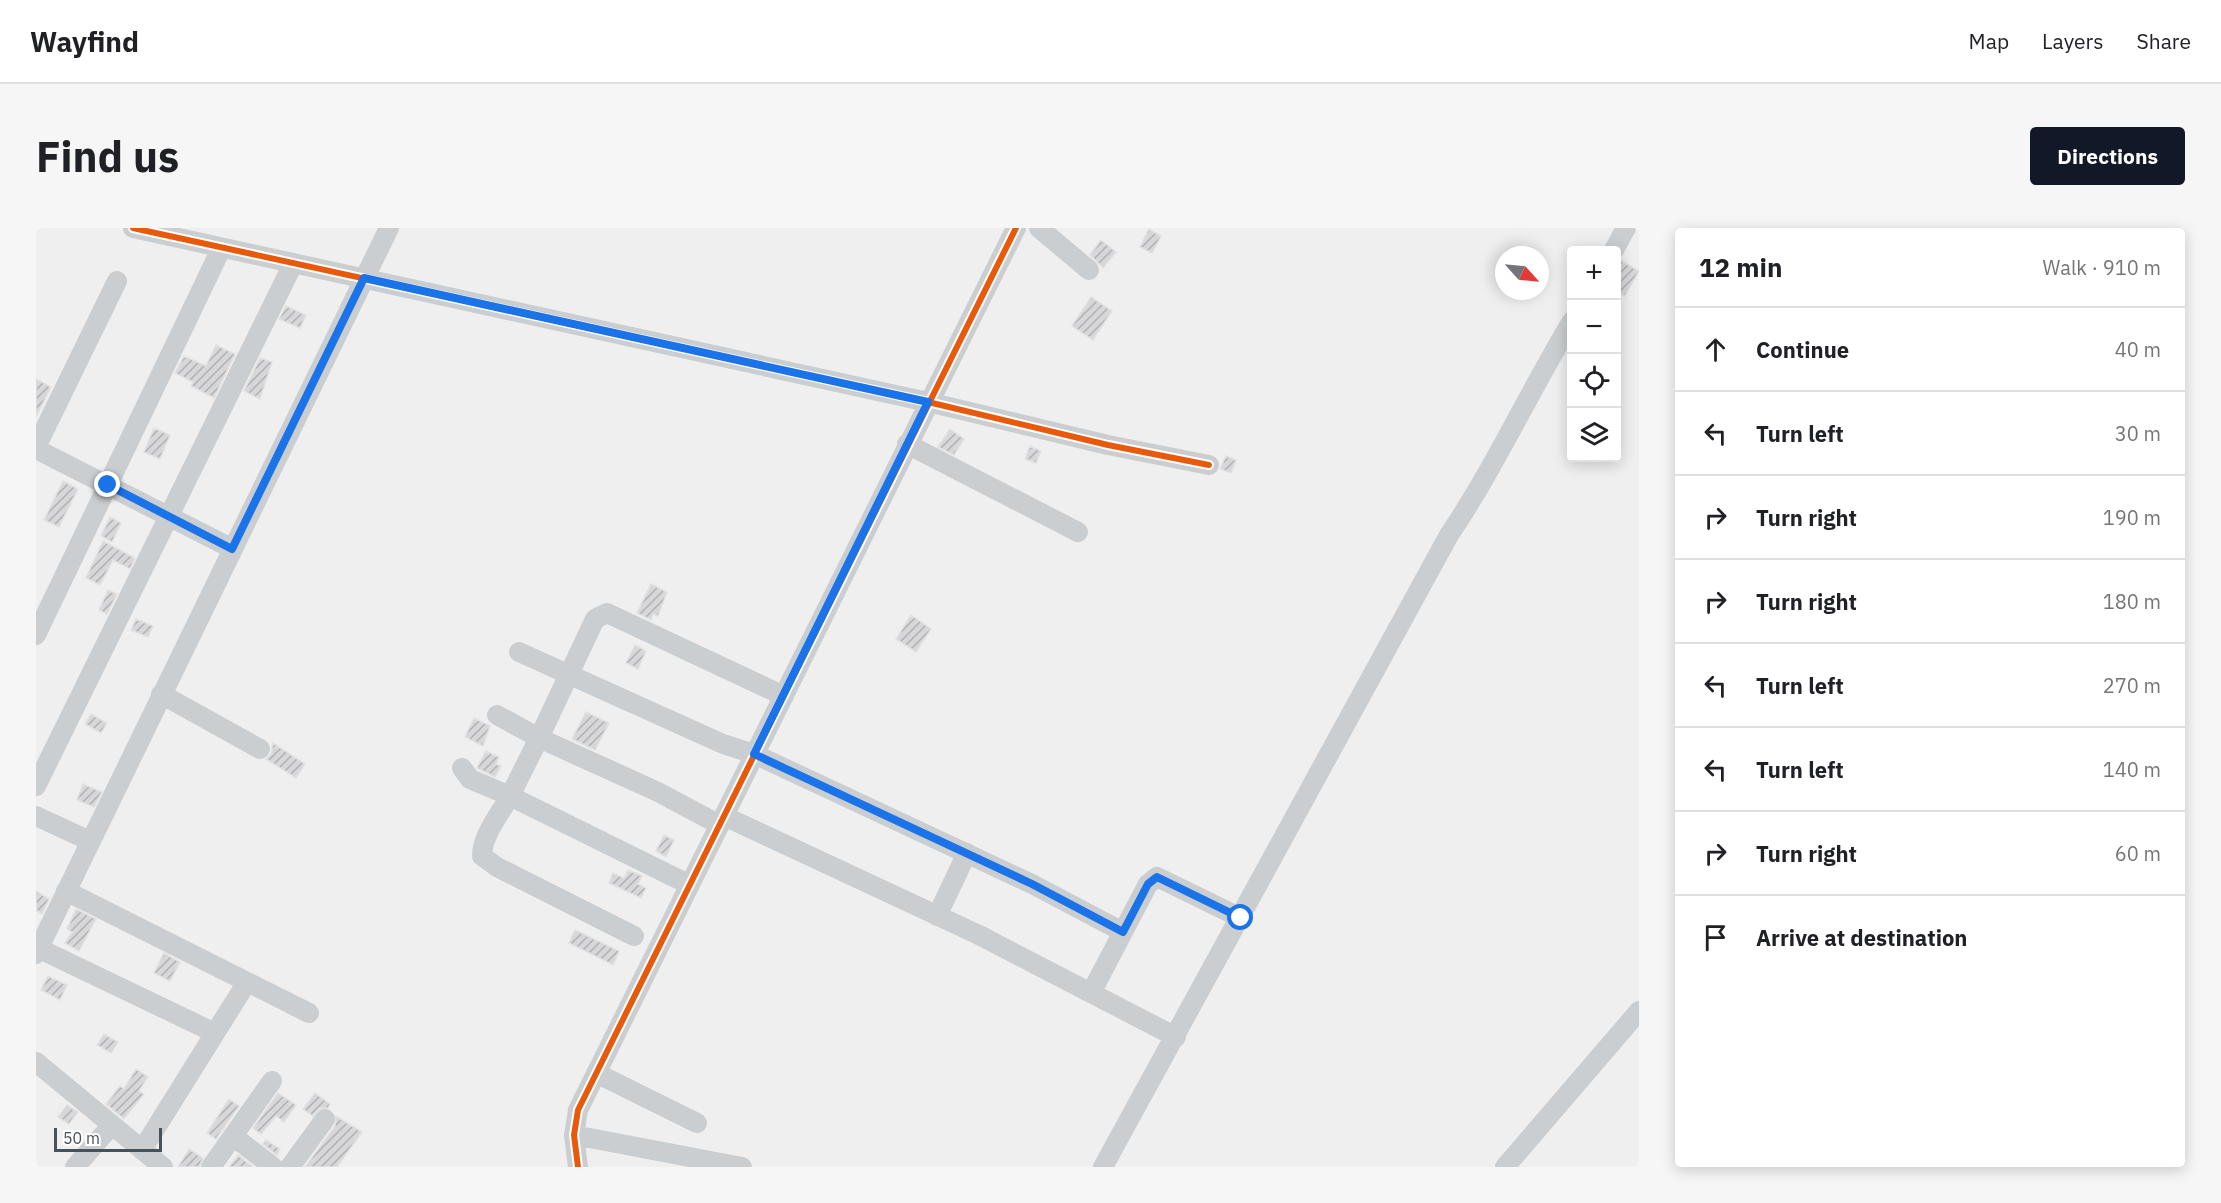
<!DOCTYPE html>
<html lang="en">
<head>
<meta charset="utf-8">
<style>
	body { margin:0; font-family:"IBM Plex Sans",sans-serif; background:#f6f6f6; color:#202124 }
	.controls { position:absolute; right:18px; top:18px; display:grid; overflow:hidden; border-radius:6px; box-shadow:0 3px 15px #0003 }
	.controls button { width:54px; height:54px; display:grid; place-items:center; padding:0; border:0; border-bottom:2px solid #e0e0e0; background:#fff; color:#202124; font:30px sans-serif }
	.compass { position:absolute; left:1459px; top:18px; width:54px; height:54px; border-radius:50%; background:#fff; box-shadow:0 3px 15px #0003; rotate:117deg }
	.scale { position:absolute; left:18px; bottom:15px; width:108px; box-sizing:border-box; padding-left:6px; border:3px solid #46525b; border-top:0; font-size:16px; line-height:21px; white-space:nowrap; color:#46525b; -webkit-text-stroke:4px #fff; paint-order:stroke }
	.stop { position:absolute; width:18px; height:18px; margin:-14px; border:4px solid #1a73e8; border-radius:50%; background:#fff }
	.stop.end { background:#1a73e8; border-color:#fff; box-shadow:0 2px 6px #0008 }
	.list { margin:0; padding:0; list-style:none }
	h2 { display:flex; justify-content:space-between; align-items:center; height:78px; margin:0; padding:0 24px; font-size:26px }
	h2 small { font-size:20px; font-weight:400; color:#757577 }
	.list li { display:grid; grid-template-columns:39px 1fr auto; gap:18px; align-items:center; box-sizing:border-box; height:84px; padding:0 24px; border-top:2px solid #e0e0e0 }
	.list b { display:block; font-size:22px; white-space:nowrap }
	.list em { font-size:20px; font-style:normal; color:#757577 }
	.icon { flex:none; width:33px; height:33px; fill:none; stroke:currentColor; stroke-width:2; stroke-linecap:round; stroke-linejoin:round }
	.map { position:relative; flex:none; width:1603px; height:939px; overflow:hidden; border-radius:6px }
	header { display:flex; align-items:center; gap:36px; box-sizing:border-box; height:84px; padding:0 30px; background:#fff; border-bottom:2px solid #e0e0e0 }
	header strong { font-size:28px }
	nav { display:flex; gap:33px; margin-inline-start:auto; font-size:21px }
	.intro { display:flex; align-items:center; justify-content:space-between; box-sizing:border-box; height:144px; padding:0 36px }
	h1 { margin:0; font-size:42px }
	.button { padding:15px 27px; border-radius:6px; background:#111827; color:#fff; font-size:21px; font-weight:700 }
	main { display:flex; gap:36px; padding:0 36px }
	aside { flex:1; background:#fff; border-radius:6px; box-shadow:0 3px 15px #0003 }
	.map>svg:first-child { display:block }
	.building { fill:url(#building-hatch); stroke:#e1e1e2; stroke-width:1.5 }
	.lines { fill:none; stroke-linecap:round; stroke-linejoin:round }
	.minor { stroke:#cbced0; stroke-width:20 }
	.cycleway-casing { stroke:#fff; stroke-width:10 }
	.cycleway { stroke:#e8590c; stroke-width:6 }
	.route { stroke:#1a73e8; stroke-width:8 }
</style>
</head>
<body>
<header>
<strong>Wayfind</strong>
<nav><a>Map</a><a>Layers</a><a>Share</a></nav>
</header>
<div class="intro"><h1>Find us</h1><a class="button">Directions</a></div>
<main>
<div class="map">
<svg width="1603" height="939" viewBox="0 0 1603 939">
	<defs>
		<pattern id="building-hatch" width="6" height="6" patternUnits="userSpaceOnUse" patternTransform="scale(1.5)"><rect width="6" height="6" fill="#d7d7d9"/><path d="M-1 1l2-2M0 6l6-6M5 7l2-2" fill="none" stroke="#b0b1b3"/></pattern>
	</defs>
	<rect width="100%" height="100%" fill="#f0efef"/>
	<path class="building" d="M1113 1 1125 8 1116 25 1104 19Z
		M1065 12 1080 24 1067 40 1054 27Z
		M1584 32 1603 43 1589 68 1581 64V33Z
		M1055 69 1076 83 1057 112 1036 98Z
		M250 78 270 87 264 100 243 91Z
		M180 117 199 126 178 170 155 158 157 154 139 145 148 128 170 138Z
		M224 130 236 134 224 171 208 163Z
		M0 151 15 159 0 189Z
		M118 200 134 207 124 231 108 224Z
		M914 201 928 211 918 227 902 219Z
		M994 218 1005 223 1000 235 989 231Z
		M1190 228 1200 232 1195 245 1184 241Z
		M27 253 42 261 23 299 8 292Z
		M74 289 85 295 76 314 65 308Z
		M67 313 99 330 94 341 77 332 64 357 50 350Z
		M615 356 631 364 622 388 617 386 615 392 601 385Z
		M72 362 81 366 71 386 63 382Z
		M875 387 895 401 880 424 860 411Z
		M100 391 117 398 112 409 95 402Z
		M599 417 610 423 602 441 590 435Z
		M550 484 573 495 559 522 536 511Z
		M55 486 71 495 65 505 49 496Z
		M438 490 454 498 447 518 429 509Z
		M237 515 269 536 260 550 230 531 235 526Z
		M450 523 463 529 460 536 465 538 459 549 441 540Z
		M47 556 66 564 58 579 41 572Z
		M628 607 638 612 630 629 620 623Z
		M592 642 606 648 602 656 610 660 605 670 573 655 577 645 588 650Z
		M0 663 13 671 6 686 0 682Z
		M40 681 60 691 43 723 29 715 36 704 31 701Z
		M539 702 583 723 577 737 533 715Z
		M128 725 144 734 134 753 118 745Z
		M12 748 31 757 24 772 5 762Z
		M68 806 82 814 75 825 61 817Z
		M100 841 112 849 103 863 108 866 88 891 70 876 84 858 88 861Z
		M242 865 260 877 248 894 240 888 225 906 217 900Z
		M279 865 294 876 292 880H284L277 888 267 881Z
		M193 871 203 878 180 911 171 905Z
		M31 877 42 884 33 896 22 889Z
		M300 888 326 904 301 939H269L299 898Z
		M230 912 244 921 241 927 227 916Z
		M153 921 167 930 163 939H142Z
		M202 927 217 939H193Z"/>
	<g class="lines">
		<path class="minor" d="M97 0 892 174 1072 217 1173 237
			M1003 0 1053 42
			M1578 22 1590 0
			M871 216 1042 304
			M0 219 81 53
			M0 221 197 321
			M0 407 185 21
			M483 424 687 516 718 526 996 656 1087 704
			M125 466 224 521
			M461 487 503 510 474 568 654 657
			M426 540 434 551 474 568C464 586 446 607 446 628L461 639 598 708
			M0 558 257 36
			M0 588 54 613
			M688 588 943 707 1140 809
			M684 597 622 564 503 510 559 391 571 385 748 468
			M30 663 273 785
			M901 688 931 625
			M2 720 179 805
			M0 726 353 0
			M1055 765 1112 656 1121 649 1205 690
			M0 834 127 939
			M560 845 661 895
			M538 907 706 939
			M197 908 236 853
			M106 922 211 754
			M39 939 76 897
			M175 939 197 908 237 939
			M254 939 289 891
			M542 939 538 907 542 882 980 0
			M1067 939 1413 307C1459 239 1493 164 1536 93
			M1469 939 1603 783"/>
		<g class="cycleway-casing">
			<path id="cycleway" d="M97 0 892 174 1072 217 1173 237
				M542 939 538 907 542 882 980 0"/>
		</g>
		<use href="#cycleway" class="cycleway"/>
	</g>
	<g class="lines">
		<path class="route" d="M72 257 196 321 328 50 892 174 718 526 996 656 1087 704 1112 656 1121 649 1205 690"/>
	</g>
</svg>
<div class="controls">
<button>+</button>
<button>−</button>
<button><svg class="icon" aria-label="locate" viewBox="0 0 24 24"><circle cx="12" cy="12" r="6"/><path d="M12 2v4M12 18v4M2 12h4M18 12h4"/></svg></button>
<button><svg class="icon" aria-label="layers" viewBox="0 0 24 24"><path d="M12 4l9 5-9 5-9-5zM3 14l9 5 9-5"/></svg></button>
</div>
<svg class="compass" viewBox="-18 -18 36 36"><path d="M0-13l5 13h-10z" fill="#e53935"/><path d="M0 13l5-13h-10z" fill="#757577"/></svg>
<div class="scale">50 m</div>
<div class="stop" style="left:1205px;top:690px"></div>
<div class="stop end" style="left:72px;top:257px"></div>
</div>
<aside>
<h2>12 min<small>Walk · 910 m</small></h2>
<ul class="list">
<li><svg class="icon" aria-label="ahead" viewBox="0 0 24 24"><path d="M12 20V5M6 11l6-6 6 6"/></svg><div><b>Continue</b></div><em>40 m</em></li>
<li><svg class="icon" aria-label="left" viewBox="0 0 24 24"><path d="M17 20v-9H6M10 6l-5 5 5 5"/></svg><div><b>Turn left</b></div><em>30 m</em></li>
<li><svg class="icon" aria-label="right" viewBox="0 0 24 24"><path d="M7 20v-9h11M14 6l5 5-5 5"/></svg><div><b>Turn right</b></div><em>190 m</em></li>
<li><svg class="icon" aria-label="right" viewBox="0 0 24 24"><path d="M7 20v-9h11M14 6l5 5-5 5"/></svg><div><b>Turn right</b></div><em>180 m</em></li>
<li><svg class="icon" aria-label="left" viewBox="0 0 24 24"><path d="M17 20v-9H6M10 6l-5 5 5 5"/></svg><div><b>Turn left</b></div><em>270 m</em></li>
<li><svg class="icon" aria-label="left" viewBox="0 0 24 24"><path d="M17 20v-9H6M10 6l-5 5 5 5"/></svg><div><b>Turn left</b></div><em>140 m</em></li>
<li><svg class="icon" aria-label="right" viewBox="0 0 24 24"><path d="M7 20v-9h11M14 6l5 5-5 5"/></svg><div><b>Turn right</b></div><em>60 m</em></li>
<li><svg class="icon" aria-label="arrive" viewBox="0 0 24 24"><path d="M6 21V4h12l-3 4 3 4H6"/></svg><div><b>Arrive at destination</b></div></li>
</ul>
</aside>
</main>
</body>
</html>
